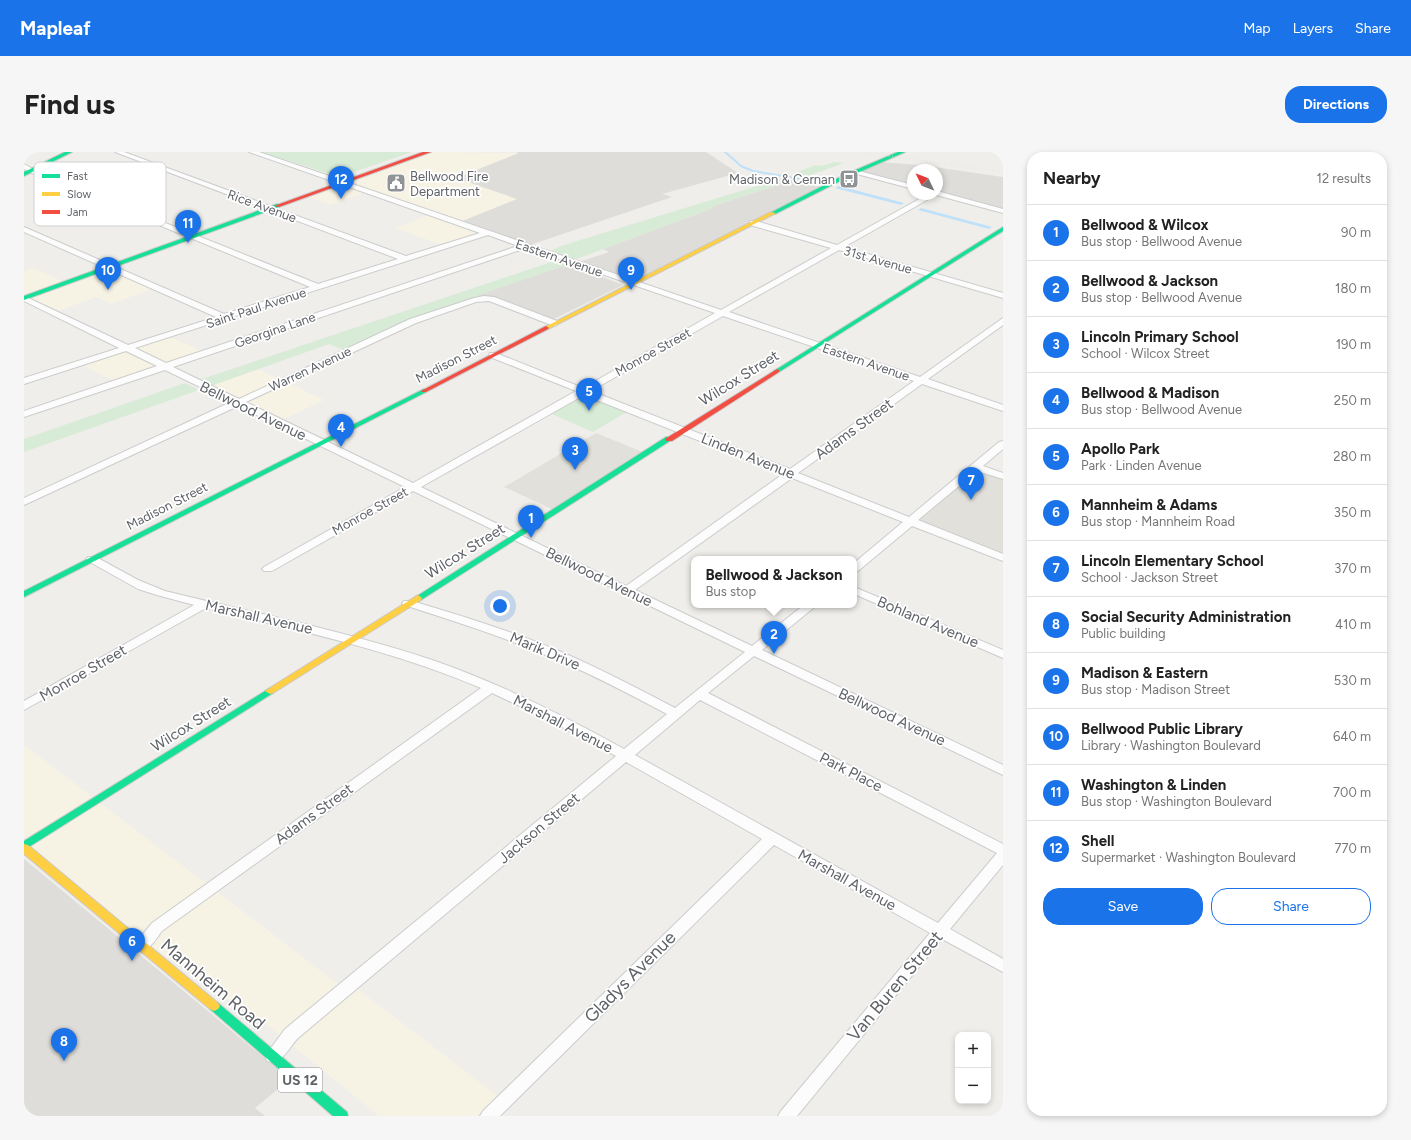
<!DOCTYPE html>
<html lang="en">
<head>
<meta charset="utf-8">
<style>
	body { margin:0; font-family:Figtree,sans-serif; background:#f6f6f6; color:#222 }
	.controls { position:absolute; right:12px; bottom:12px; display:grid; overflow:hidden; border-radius:8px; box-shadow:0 2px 6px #0003 }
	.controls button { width:36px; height:36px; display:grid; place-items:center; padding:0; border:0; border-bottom:1px solid #e0e0e0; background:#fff; color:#222; font:20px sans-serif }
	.compass { position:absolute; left:883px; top:12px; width:36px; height:36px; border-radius:50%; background:#fff; box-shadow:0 2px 6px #0003; rotate:313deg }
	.you { position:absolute; left:476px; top:454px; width:14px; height:14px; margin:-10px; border:3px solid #fff; border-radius:50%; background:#1a73e8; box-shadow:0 0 0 6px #1a73e833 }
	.badge { display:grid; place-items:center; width:26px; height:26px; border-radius:50%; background:#1a73e8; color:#fff; font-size:13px; font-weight:700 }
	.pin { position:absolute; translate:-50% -33px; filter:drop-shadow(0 1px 2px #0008) }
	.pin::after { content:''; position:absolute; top:21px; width:14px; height:12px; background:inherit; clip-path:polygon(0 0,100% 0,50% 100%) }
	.popup { position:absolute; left:667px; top:404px; width:166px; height:52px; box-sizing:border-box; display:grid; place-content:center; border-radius:8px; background:#fff; filter:drop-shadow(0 1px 3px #0005); font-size:13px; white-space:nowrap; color:#767676 }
	.popup b { font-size:15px; color:#222 }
	.popup::after { content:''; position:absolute; left:50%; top:100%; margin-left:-8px; border:8px solid transparent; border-top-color:#fff }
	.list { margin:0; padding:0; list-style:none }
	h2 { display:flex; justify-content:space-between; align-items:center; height:52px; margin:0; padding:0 16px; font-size:17px }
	h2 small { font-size:13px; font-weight:400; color:#767676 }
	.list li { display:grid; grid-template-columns:26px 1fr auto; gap:12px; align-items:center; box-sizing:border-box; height:56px; padding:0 16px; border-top:1px solid #e0e0e0 }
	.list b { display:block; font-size:15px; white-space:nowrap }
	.list p { margin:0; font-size:13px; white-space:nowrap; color:#767676 }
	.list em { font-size:13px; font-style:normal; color:#767676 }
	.actions { display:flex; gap:8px; padding:12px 16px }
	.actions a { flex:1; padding:9px 0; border:1px solid #1a73e8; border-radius:16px; text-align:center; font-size:14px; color:#1a73e8 }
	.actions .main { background:#1a73e8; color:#fff }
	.map { position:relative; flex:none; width:979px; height:964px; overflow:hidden; border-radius:16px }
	header { display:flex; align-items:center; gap:24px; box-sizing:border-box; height:56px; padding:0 20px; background:#1a73e8; color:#fff }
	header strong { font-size:19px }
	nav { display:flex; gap:22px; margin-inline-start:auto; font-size:14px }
	.intro { display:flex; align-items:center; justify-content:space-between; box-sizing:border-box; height:96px; padding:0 24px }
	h1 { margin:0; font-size:28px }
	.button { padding:10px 18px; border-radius:16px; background:#1a73e8; color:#fff; font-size:14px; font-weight:700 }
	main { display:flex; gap:24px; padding:0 24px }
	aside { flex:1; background:#fff; border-radius:16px; box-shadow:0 2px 6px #0003 }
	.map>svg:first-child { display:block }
	.commercial { fill:#f7f3e4 }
	.industrial { fill:#dfddda }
	.education { fill:#e2e0da }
	.green { fill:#d8ebd6 }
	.water { fill:#bfe0f9 }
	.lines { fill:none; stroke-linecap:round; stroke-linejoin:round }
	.stream { stroke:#bfe0f9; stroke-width:2 }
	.street-casing { stroke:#cbcccc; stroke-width:2 }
	.fast-casing { stroke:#cacacb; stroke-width:2 }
	.slow-casing { stroke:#cacacb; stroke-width:2 }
	.jam-casing { stroke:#cacacb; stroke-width:2 }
	.street { fill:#fdfcfc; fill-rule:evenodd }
	.fast { fill:#16e098; fill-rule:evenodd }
	.slow { fill:#ffcf43; fill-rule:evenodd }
	.jam { fill:#f24e42; fill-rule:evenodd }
	.rail { stroke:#e4e4e4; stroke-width:2; stroke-dasharray:0.5 3; stroke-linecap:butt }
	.labels { text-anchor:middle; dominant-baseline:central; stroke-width:3.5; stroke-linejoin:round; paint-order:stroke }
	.far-poi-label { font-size:13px; fill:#5f6368; stroke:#fff; text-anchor:start }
	.far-street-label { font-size:13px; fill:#5f6368; stroke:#fff }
	.shield { fill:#fff; stroke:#8f9295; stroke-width:1 }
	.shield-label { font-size:14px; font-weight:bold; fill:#5f6368 }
	.street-label { font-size:15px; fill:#5f6368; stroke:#fff }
	.near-street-label { font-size:18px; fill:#5f6368; stroke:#fff }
	.key { fill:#fff; stroke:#cfd0d2; stroke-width:1 }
	.key-label { font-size:11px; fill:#5f6368 }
</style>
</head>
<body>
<header>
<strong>Mapleaf</strong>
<nav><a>Map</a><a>Layers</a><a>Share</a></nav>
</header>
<div class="intro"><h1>Find us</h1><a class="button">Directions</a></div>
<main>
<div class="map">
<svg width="979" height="964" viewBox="0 0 979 964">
	<rect width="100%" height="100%" fill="#efeeea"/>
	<path class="commercial" d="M405 0 495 1 433 26 494 47 436 70 320 31Z
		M317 31 342 40 306 53 282 44Z
		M407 62 461 81 421 94 371 76Z
		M88 115 133 135 87 152 72 145 31 160 1 146Z
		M10 116 42 131 0 145V120Z
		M145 184 181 201 92 230 59 213Z
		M234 217 300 248 256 269 187 234Z
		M0 593 322 838 328 833 474 944 453 964H355L243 873 115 786 0 693Z"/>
	<path class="industrial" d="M492 0H682L714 21 638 42 648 45 503 94 436 70 493 47 432 26 495 1Z
		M855 10 896 13 979 25V58L913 40V18H889V34L834 20Z
		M770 28 797 35 610 130 555 110 585 100 579 97 684 58 692 53Z
		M545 112 599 133 526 169 459 145 451 144Z
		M0 707 266 927 231 956 241 964H0Z"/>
	<path class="education" d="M572 281 621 301 530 358 480 335Z
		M953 316 979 326V406L889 370Z"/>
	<path class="green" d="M237 0H388L315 25Z
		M810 10 820 11 784 24 770 21 792 13 798 14Z
		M759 26 770 28 692 53 684 58 550 108 524 100 537 94Z
		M533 108 545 112 452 144 453 145 319 198 305 192 187 234 175 228Z
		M161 231 173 237 172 239 0 300V287Z
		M560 240 606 258 569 280 523 260Z"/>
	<path class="water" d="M815 34 880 51 877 53 811 36Z
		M897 56 968 75 965 77 894 58Z"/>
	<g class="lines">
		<path class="stream" d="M701 0 717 14 729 19 795 30"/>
		<g class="street-casing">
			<path id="street" d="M91 0H100L382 104 456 81 225 0H235L697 158 807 96 726 73V69H732L813 93 904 42H913V39L979 57V61L912 43 820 95 979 141V146L815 98 705 160 896 225 979 166V173L904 227 979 253V259L898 232 774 321 885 365 975 290 979 289V297L959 314 979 321V327L953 319 894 368 979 402V409L888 374 834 419 830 420V411L879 370 768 326 611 438 728 494 780 453H793L738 498 979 613V623L730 504 684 541 979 692V713L926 777 979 807V820L918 787 773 964H754L757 959 906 781 750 693 476 964H456L459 959 738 687 602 610 273 887C265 896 257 914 243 909L241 904 261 877 592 604 529 570 468 541 138 779C131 788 125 801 113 797L110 793 128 771 457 536C369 499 275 478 182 456L0 558V549L170 453 133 443 114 437 64 409 62 407 64 405H72L114 428 141 439C230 461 321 479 408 508 475 531 539 563 600 597L643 562C605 542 568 522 529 506 480 485 430 469 380 453L378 451 380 449H388C438 464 487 479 535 499 575 516 613 536 651 556L721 500 389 339 248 419H240L238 417 240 415 381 335 214 254 0 353V346L207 250 141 218 0 265V259L133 214 102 199 0 232V226L95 196 0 149V144L104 193 192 165 0 80V75L200 162 286 135 10 22 0 17V12L14 20 294 132 374 107ZM464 83 494 94 142 211 111 196ZM502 96 691 161 559 236 472 201H466L465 203 466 205 552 239 389 331 222 250 392 171 452 150 465 149 530 174 533 173 534 171 533 169 470 145 460 144 450 146 386 167 215 247 149 215ZM699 164 890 229 766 317 567 239ZM560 243 759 322 602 434 397 335ZM676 548 973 701 914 771 611 603Z
				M831 18 889 33V37L829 21 828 20Z
				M830 435 979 498V506L830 442Z"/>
		</g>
		<g class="fast-casing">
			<path id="fast" d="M41 0H48L0 24V20Z
				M874 0H881L824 25 751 62 746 61 820 23Z
				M253 52 255 53V55L0 148V144Z
				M979 75V79L755 220H751L750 219Z
				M400 237 402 238V240L0 445V439Z
				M642 285H648L649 287 397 448 394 449 390 446Z
				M246 536 251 539 249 541 0 698V689Z
				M190 849 194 851 323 960 324 964H309L186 857 184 854 186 851Z"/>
		</g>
		<g class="slow-casing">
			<path id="slow" d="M747 60 752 61 524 177 519 176Z
				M394 443 398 446 397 448 249 541 246 542 241 539Z
				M0 692 4 693 194 851 196 854 194 857 190 859 186 857 0 702Z"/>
		</g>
		<g class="jam-casing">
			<path id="jam" d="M399 0H407L255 55 250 54Z
				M522 174 525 176 524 177 402 240H398L397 239Z
				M753 217 755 218V220L648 289H642L641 287Z"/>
		</g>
		<use href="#street" class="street"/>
		<use href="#fast" class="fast"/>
		<use href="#slow" class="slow"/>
		<use href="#jam" class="jam"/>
		<path class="rail" d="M837 0 979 20"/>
	</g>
	<defs>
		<g id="bus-square" transform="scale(1)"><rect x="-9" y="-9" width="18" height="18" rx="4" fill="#919496" stroke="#fff"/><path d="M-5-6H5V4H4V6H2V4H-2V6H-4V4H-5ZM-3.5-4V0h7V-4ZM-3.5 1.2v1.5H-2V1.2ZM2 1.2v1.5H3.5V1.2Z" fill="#fff"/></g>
		<g id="civic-square" transform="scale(1)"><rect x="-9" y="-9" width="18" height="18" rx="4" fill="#919496" stroke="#fff"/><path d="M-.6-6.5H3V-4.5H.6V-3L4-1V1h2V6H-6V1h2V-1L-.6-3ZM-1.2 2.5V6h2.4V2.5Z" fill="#fff"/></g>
	</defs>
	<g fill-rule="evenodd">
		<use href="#bus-square" x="825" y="27"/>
		<use href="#civic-square" x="372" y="31"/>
	</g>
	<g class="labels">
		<g class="far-poi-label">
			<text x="386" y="24">Bellwood Fire<tspan x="386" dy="15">Department</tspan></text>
			<text x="811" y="27" text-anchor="end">Madison &amp; Cernan</text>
		</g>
		<g class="far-street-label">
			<text transform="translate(238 54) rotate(20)">Rice Avenue</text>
			<text transform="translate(535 106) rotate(19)">Eastern Avenue</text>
			<text transform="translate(854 108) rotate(16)">31st Avenue</text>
			<text transform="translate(232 156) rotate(-18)">Saint Paul Avenue</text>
			<text transform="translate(251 178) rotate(-19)">Georgina Lane</text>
			<text transform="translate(629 200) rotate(-29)">Monroe Street</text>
			<text transform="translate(432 207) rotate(-27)">Madison Street</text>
			<text transform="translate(842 210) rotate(19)">Eastern Avenue</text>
			<text transform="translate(286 217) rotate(-25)">Warren Avenue</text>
			<text transform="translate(143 354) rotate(-27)">Madison Street</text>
			<text transform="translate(346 359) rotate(-29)">Monroe Street</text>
		</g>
		<rect class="shield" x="254" y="916" width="44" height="24" rx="3"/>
		<g class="shield-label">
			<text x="276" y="928">US 12</text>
		</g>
		<g class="street-label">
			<text transform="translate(715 226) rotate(-32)">Wilcox Street</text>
			<text transform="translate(229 259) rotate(26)">Bellwood Avenue</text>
			<text transform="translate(830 277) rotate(-36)">Adams Street</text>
			<text transform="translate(724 304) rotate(22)">Linden Avenue</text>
			<text transform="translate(441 399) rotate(-32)">Wilcox Street</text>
			<text transform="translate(575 425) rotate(26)">Bellwood Avenue</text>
			<text transform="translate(235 465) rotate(13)">Marshall Avenue</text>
			<text transform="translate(904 470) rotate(23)">Bohland Avenue</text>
			<text transform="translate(521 499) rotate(23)">Marik Drive</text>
			<text transform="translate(59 521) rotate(-30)">Monroe Street</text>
			<text transform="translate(868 565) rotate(25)">Bellwood Avenue</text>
			<text transform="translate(167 572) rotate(-32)">Wilcox Street</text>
			<text transform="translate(539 572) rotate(27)">Marshall Avenue</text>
			<text transform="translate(827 620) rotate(27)">Park Place</text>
			<text transform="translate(290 662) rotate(-36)">Adams Street</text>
			<text transform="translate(515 676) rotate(-40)">Jackson Street</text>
			<text transform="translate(823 728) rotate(29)">Marshall Avenue</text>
		</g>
		<g class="near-street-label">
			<text transform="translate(606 825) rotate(-45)">Gladys Avenue</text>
			<text transform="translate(189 832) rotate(40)">Mannheim Road</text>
			<text transform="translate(871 834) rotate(-50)">Van Buren Street</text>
		</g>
	</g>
	<rect x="10" y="10" width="132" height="64" rx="6" class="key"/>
	<rect x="18" y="22" width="18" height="4" fill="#16e098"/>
	<rect x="18" y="40" width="18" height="4" fill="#ffcf43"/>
	<rect x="18" y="58" width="18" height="4" fill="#f24e42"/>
	<g class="key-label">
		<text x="43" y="28">Fast</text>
		<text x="43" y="46">Slow</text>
		<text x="43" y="64">Jam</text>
	</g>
</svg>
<div class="controls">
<button>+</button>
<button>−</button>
</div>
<svg class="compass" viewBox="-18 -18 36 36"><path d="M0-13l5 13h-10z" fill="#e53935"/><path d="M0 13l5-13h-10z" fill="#767676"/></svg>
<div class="you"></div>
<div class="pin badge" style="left:507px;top:386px">1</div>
<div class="pin badge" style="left:750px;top:502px">2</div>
<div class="popup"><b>Bellwood &amp; Jackson</b>Bus stop</div>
<div class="pin badge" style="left:551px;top:318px">3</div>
<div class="pin badge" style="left:317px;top:295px">4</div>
<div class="pin badge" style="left:565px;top:259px">5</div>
<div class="pin badge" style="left:108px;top:809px">6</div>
<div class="pin badge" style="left:947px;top:348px">7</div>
<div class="pin badge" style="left:40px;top:909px">8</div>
<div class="pin badge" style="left:607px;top:138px">9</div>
<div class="pin badge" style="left:84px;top:138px">10</div>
<div class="pin badge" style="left:164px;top:91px">11</div>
<div class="pin badge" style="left:317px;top:47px">12</div>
</div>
<aside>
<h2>Nearby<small>12 results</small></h2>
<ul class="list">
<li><span class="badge">1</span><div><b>Bellwood &amp; Wilcox</b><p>Bus stop · Bellwood Avenue</p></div><em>90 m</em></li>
<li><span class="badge">2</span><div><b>Bellwood &amp; Jackson</b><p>Bus stop · Bellwood Avenue</p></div><em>180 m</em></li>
<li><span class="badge">3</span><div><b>Lincoln Primary School</b><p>School · Wilcox Street</p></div><em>190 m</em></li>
<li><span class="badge">4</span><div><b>Bellwood &amp; Madison</b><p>Bus stop · Bellwood Avenue</p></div><em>250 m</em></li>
<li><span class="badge">5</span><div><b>Apollo Park</b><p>Park · Linden Avenue</p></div><em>280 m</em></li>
<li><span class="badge">6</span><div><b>Mannheim &amp; Adams</b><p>Bus stop · Mannheim Road</p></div><em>350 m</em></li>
<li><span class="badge">7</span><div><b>Lincoln Elementary School</b><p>School · Jackson Street</p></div><em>370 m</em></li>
<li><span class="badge">8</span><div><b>Social Security Administration</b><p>Public building</p></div><em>410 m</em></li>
<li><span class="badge">9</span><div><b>Madison &amp; Eastern</b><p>Bus stop · Madison Street</p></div><em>530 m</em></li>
<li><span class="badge">10</span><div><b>Bellwood Public Library</b><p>Library · Washington Boulevard</p></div><em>640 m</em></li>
<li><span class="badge">11</span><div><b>Washington &amp; Linden</b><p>Bus stop · Washington Boulevard</p></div><em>700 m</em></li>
<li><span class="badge">12</span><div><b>Shell</b><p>Supermarket · Washington Boulevard</p></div><em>770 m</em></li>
</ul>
<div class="actions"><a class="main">Save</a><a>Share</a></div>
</aside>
</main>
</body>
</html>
